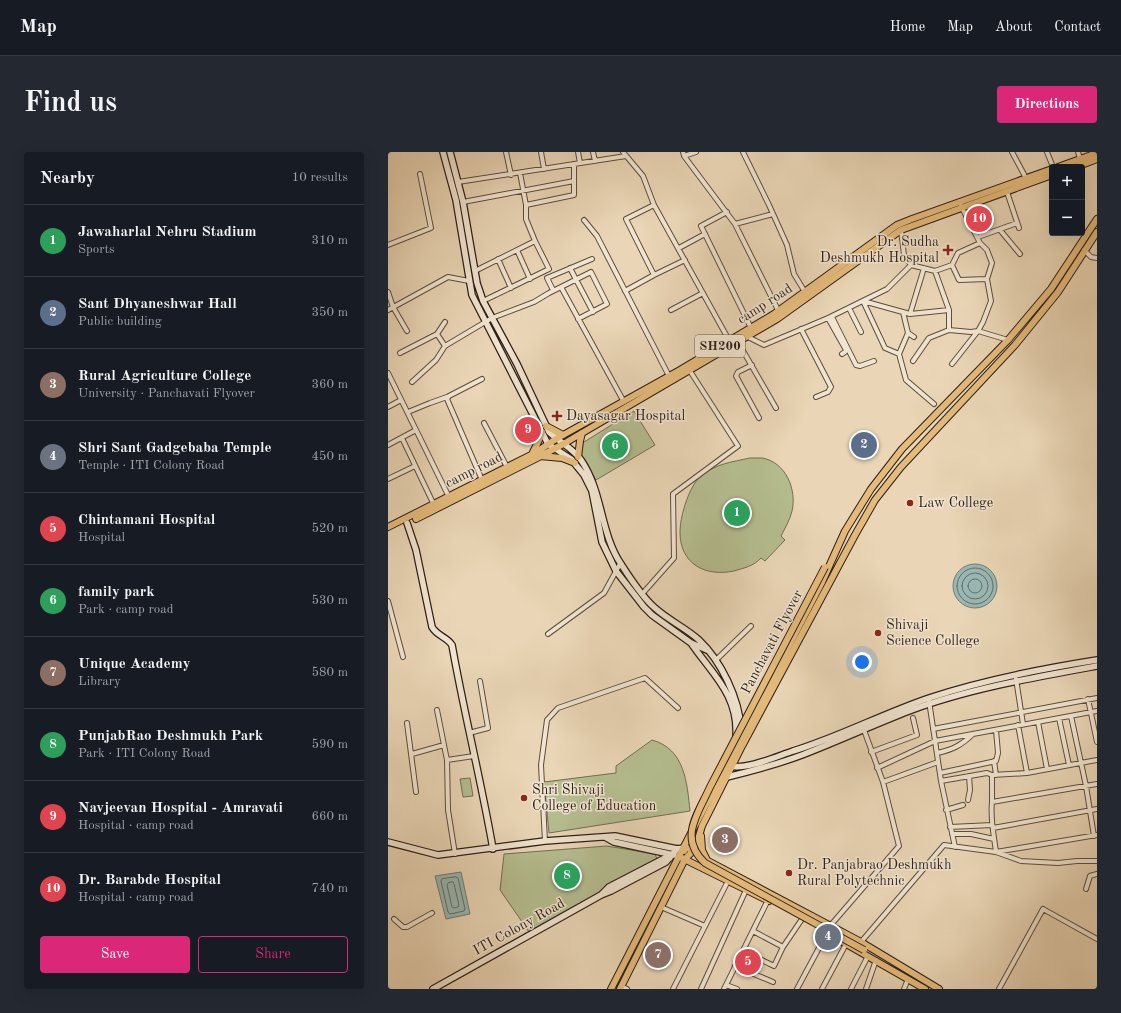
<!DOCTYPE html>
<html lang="en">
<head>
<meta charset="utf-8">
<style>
	body { margin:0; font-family:"Old Standard TT",serif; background:#242831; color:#f1f3f6 }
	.controls { position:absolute; right:12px; top:12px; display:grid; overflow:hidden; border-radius:4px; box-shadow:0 4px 16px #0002 }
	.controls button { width:36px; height:36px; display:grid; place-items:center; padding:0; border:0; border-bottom:1px solid #363941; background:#171b24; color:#f1f3f6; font:20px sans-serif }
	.you { position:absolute; left:474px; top:510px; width:14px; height:14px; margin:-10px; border:3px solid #fff; border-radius:50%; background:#1a73e8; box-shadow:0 0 0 6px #1a73e833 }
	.badge { display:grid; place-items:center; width:26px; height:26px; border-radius:50%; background:#db2777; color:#fff; font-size:13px; font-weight:700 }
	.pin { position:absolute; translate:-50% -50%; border:2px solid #fff; box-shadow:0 1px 4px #0006 }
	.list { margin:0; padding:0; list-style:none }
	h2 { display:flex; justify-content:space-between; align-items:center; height:52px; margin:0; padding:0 16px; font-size:17px }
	h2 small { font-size:13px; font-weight:400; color:#9ea1a6 }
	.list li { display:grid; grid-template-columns:26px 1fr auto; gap:12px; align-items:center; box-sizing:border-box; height:72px; padding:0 16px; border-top:1px solid #363941 }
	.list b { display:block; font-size:15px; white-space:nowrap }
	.list p { margin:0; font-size:13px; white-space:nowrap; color:#9ea1a6 }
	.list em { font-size:13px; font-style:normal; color:#9ea1a6 }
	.actions { display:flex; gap:8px; padding:12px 16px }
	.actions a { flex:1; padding:9px 0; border:1px solid #db2777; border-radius:4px; text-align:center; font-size:14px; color:#db2777 }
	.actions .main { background:#db2777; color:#fff }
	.map { position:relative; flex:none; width:709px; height:837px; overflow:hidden; border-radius:4px }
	header { display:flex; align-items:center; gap:24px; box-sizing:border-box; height:56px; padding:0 20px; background:#171b24; border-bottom:1px solid #363941 }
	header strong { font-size:19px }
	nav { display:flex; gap:22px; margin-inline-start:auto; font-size:14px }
	.intro { display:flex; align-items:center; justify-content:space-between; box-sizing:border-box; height:96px; padding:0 24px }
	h1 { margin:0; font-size:28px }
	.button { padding:10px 18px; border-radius:4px; background:#db2777; color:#fff; font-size:14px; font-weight:700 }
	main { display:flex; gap:24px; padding:0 24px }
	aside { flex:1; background:#171b24; border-radius:4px; box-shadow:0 4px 16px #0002 }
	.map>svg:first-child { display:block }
	.green { fill:#b5be90; stroke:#716e54 }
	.water { fill:#99b8b4; stroke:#6e7b76 }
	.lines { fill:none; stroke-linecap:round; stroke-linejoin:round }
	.shore { stroke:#636c66; stroke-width:1 }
	.street-casing { stroke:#5c4d40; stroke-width:6 }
	.secondary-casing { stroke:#2d1f18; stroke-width:8 }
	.primary-casing { stroke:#2d1f18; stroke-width:8 }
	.street { stroke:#f1e4d0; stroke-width:4 }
	.secondary { stroke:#f1e4d0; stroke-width:5.5 }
	.primary { stroke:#e5bb7b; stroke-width:6 }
	.primary-bridge-casing { stroke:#2d1f18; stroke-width:8; stroke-linecap:butt }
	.primary-bridge { stroke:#e5bb7b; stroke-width:6 }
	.poi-dot { fill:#8f2418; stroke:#f1e4d0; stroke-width:1.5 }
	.labels { text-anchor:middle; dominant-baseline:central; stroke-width:3; stroke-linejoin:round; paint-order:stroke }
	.shield { fill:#f1e4d0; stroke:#685a4f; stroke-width:1 }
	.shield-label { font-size:13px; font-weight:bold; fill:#2d1f18 }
	.poi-label { font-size:14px; fill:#2d1f18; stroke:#f1e4d0; text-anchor:start }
	.street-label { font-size:14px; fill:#2d1f18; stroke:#f1e4d0 }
</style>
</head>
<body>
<header>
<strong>Map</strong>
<nav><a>Home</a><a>Map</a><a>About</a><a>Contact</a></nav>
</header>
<div class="intro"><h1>Find us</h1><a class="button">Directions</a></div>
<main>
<aside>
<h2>Nearby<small>10 results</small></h2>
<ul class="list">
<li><span class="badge" style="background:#2e9e5b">1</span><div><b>Jawaharlal Nehru Stadium</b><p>Sports</p></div><em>310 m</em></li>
<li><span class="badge" style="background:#5c6f8a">2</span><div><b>Sant Dhyaneshwar Hall</b><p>Public building</p></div><em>350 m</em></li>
<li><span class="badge" style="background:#8d6e63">3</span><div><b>Rural Agriculture College</b><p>University · Panchavati Flyover</p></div><em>360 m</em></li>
<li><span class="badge" style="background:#6b7280">4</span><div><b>Shri Sant Gadgebaba Temple</b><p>Temple · ITI Colony Road</p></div><em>450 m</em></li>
<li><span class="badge" style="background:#e0444e">5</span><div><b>Chintamani Hospital</b><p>Hospital</p></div><em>520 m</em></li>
<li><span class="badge" style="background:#2e9e5b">6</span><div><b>family park</b><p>Park · camp road</p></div><em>530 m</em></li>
<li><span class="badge" style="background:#8d6e63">7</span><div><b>Unique Academy</b><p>Library</p></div><em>580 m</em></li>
<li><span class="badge" style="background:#2e9e5b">8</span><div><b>PunjabRao Deshmukh Park</b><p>Park · ITI Colony Road</p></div><em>590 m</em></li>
<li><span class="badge" style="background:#e0444e">9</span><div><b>Navjeevan Hospital - Amravati</b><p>Hospital · camp road</p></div><em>660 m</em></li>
<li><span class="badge" style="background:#e0444e">10</span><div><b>Dr. Barabde Hospital</b><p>Hospital · camp road</p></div><em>740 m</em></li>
</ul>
<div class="actions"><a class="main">Save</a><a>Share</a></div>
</aside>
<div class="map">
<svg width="709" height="837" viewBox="0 0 709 837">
	<rect width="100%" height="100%" fill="#ead6b6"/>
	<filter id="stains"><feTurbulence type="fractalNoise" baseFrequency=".005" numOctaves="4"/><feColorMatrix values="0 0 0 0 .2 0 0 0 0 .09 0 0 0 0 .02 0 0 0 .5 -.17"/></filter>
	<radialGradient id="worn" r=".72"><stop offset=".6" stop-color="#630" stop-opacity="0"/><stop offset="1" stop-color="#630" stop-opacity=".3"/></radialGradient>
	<path class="green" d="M246 259 267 293 208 328 188 295Z
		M362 306C366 306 370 306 374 306 398 310 409 338 404 359 402 368 397 376 393 384L397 388 377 409 373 406C366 414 356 416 346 419 317 425 292 412 292 380 292 372 294 363 296 356 299 346 304 333 311 326 325 312 344 310 362 306Z
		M264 588C297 597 299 631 302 659L161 681 156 630 228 621V614Z
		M82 626 85 644 75 645 72 627Z
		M219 694 267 702 269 707 268 711 141 780 112 738 116 702Z"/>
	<path class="water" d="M565 434a22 22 0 1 1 44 0a22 22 0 1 1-44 0Z
		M73 720 82 762 58 767 47 724Z"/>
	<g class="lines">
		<path class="shore" d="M569 434a18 18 0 1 1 36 0a18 18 0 1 1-36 0Z
			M574 434a13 13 0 1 1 26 0a13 13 0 1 1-26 0Z
			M580 434a7 7 0 1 1 14 0a7 7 0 1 1-14 0Z
			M68 725 70 726 77 757 76 759 62 762 60 760 53 729 54 727Z
			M65 730 66 732 71 753 70 755 66 756 64 755 59 733 60 731Z"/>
		<g class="street-casing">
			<path id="street" d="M118 0 123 23
				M153 0 156 17
				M190 0 192 11
				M205 0 207 9
				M235 0 255 24 266 53 342 190
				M295 0 296 4 347 72 391 160
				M355 0 381 53 399 93 406 122 417 140
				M624 0 639 28
				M659 0 665 15
				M690 0 692 7
				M296 4 308 0
				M70 30 238 4
				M619 40 631 76
				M75 50 186 29
				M138 53 186 43V12
				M266 53 238 67 266 123
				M339 60 313 74 363 176
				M196 68 209 84 281 224
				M347 72 385 62
				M513 78 516 103 523 113 547 119 564 113
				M612 78 632 102
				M590 85 629 71
				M592 91 570 101 564 113 571 128 599 127
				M0 93 43 76 32 22
				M291 96 317 82
				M129 98 142 127
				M696 98 703 105 709 106
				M110 107 123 136
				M182 116 205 160
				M87 119 147 89
				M547 119 561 158V178
				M173 135 236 250
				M165 138 159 126 204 107
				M237 139 266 123 297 108
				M0 140 5 155 19 179
				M95 149 161 117 147 89 138 67V53L132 21
				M475 149 522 162 561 158
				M475 149 497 196 511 202
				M461 156 473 180
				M0 158 60 125 81 129
				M283 158 315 141
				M515 160 520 181 511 202 518 228 546 252
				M522 162 536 116
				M444 165 468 213 472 214 486 209
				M440 166 458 198 457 200 454 202
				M413 177 443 235 440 240 428 245
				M520 181 526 185
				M49 182 57 194
				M360 185 376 193 440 166 499 137 523 113
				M350 190 388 256
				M12 201 49 182 57 170
				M525 209 541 186 561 178 583 180 590 179 595 170 603 149 599 127 604 111 599 98 592 91 573 54
				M564 212 590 179 620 188
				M364 213 350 220 348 224 371 266
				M0 221 61 345
				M24 230 48 208 57 194 104 166 146 150 161 141 203 120 219 152 190 167
				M0 255 13 248
				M20 260 42 251 59 245
				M96 271 119 315
				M14 286 46 353
				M0 293 28 278
				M0 327 27 314
				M94 328 59 247 61 244 94 227
				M255 441 286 406 285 342 350 294 302 219
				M0 449 15 505
				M160 482 216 441 232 412
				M328 508 363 474
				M628 527 635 572
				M700 547 709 590
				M541 549 553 629 567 695
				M49 558 59 608 60 658 67 702
				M683 564 698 634 706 684
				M671 566 681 613
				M650 570 659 617
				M19 571 28 640
				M630 573 639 621
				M545 577 709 546
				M81 581 100 576 92 529
				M483 600 529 583 525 566
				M549 601C564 598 574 593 585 582
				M24 602 56 593
				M59 608 86 604
				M606 609 608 623
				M489 616 547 589 709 559
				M552 621 608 609 610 601 608 578
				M553 629 599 621 604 623 639 621 709 608
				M495 630 550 610
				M709 632 604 650C602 667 606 684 608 700L709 683
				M580 648 582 638 581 624
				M604 650V623
				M558 658 575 653
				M562 675 604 673
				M605 676 709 657
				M564 682H583L606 687
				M157 689 153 613 159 568 170 556 257 526 290 556
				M698 737 702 724 709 722
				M273 755 317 774
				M6 767 15 775H19L44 761
				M442 774 511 694 495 630 476 578
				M365 779 395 795
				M473 790 556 693 608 700 633 709 670 711 689 709H709
				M355 799 386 814 395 795 414 767
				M347 814 385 830
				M338 833 349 837
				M233 834 239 837
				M285 837 340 729
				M313 837 358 738
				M336 837 380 748
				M409 837 439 781
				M434 837 458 792
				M463 837 480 804
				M478 837 488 808
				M516 837 520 827
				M611 837 655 757 709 787"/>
		</g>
		<g class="secondary-casing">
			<path id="secondary" d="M55 0 68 48 84 143 160 292 183 307 196 323 204 339 214 390 228 419 256 455 264 463 303 491 319 498
				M62 0 75 50 89 131 95 149 129 212 161 280C171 290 185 296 193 308 215 340 212 381 233 412 242 426 254 445 267 456 280 468 298 476 311 488 333 509 351 546 353 577
				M19 371 28 398 44 475C49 484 59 485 64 493 76 561 93 628 105 697
				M303 491C324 522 351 543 348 585
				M341 614C359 618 387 605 405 599 451 585 494 562 541 546 595 528 652 517 709 508
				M335 625H339C364 619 390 612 414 603 450 589 485 573 521 559 579 537 648 525 709 514
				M217 685 226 690 286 703
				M0 690 50 703 157 689 227 684 289 697 296 696
				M214 742 221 735 279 705 282 706
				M45 837 213 743 223 739 278 710 289 697"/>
		</g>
		<g class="primary-casing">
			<path id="primary" d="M670 15 709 1
				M688 15 709 7
				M158 274 175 283
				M144 302 151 288 154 280
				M152 304 174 306 187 311
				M190 305 192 289 194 281
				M28 367 149 306 177 291 389 167 513 78 664 23
				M0 375 147 301 168 287 292 218 386 162 509 73 524 67 664 17
				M313 684 314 698 318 706
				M296 699V696L307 697 320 709 473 790 551 837
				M294 706 381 749
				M439 781 537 837
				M223 837 289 708 434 430 457 379 483 337 514 297 620 188 663 137 709 67
				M232 837 297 707 307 697 314 674 354 594 467 383 487 348 513 315 627 193 670 140 709 80"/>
		</g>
		<use href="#street" class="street"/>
		<use href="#secondary" class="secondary"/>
		<use href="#primary" class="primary"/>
		<g class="primary-bridge-casing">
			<path id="primary-bridge" d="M437 415 322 635C310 662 290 686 317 711L476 798"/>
		</g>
		<use href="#primary-bridge" class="primary-bridge"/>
	</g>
	<g class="poi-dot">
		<path d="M558 92h4v4h4v4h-4v4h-4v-4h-4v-4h4z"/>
		<path d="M167 258h4v4h4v4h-4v4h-4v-4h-4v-4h4z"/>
		<circle cx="522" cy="351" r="4"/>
		<circle cx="490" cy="481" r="4"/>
		<circle cx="136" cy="646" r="4"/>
		<circle cx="401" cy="721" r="4"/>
	</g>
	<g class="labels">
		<rect class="shield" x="307" y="183" width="50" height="22" rx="3"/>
		<g class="shield-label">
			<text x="332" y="194">SH200</text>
		</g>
		<g class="poi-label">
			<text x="551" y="90" text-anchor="end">Dr. Sudha<tspan x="551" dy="16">Deshmukh Hospital</tspan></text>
			<text x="178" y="264">Dayasagar Hospital</text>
			<text x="530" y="351">Law College</text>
			<text x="498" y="473">Shivaji<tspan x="498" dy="16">Science College</tspan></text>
			<text x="144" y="638">Shri Shivaji<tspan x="144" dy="16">College of Education</tspan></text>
			<text x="409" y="713">Dr. Panjabrao Deshmukh<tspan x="409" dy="16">Rural Polytechnic</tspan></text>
		</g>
		<g class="street-label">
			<text transform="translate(377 152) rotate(-33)">camp road</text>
			<text transform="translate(86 318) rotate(-27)">camp road</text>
			<text transform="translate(384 490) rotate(-62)">Panchavati Flyover</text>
			<text transform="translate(131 775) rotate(-29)">ITI Colony Road</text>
		</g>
	</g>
	<rect width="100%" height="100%" filter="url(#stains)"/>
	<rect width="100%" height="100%" fill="url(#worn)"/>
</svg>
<div class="controls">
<button>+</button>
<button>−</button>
</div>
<div class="you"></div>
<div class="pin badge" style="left:349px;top:361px;background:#2e9e5b">1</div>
<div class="pin badge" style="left:476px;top:293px;background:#5c6f8a">2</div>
<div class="pin badge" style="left:337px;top:688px;background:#8d6e63">3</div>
<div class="pin badge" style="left:440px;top:785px;background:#6b7280">4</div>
<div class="pin badge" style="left:360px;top:810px;background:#e0444e">5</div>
<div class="pin badge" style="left:227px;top:294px;background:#2e9e5b">6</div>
<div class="pin badge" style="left:270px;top:803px;background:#8d6e63">7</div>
<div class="pin badge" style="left:179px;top:724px;background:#2e9e5b">8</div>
<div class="pin badge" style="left:140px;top:278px;background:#e0444e">9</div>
<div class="pin badge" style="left:591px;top:67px;background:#e0444e">10</div>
</div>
</main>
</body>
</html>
